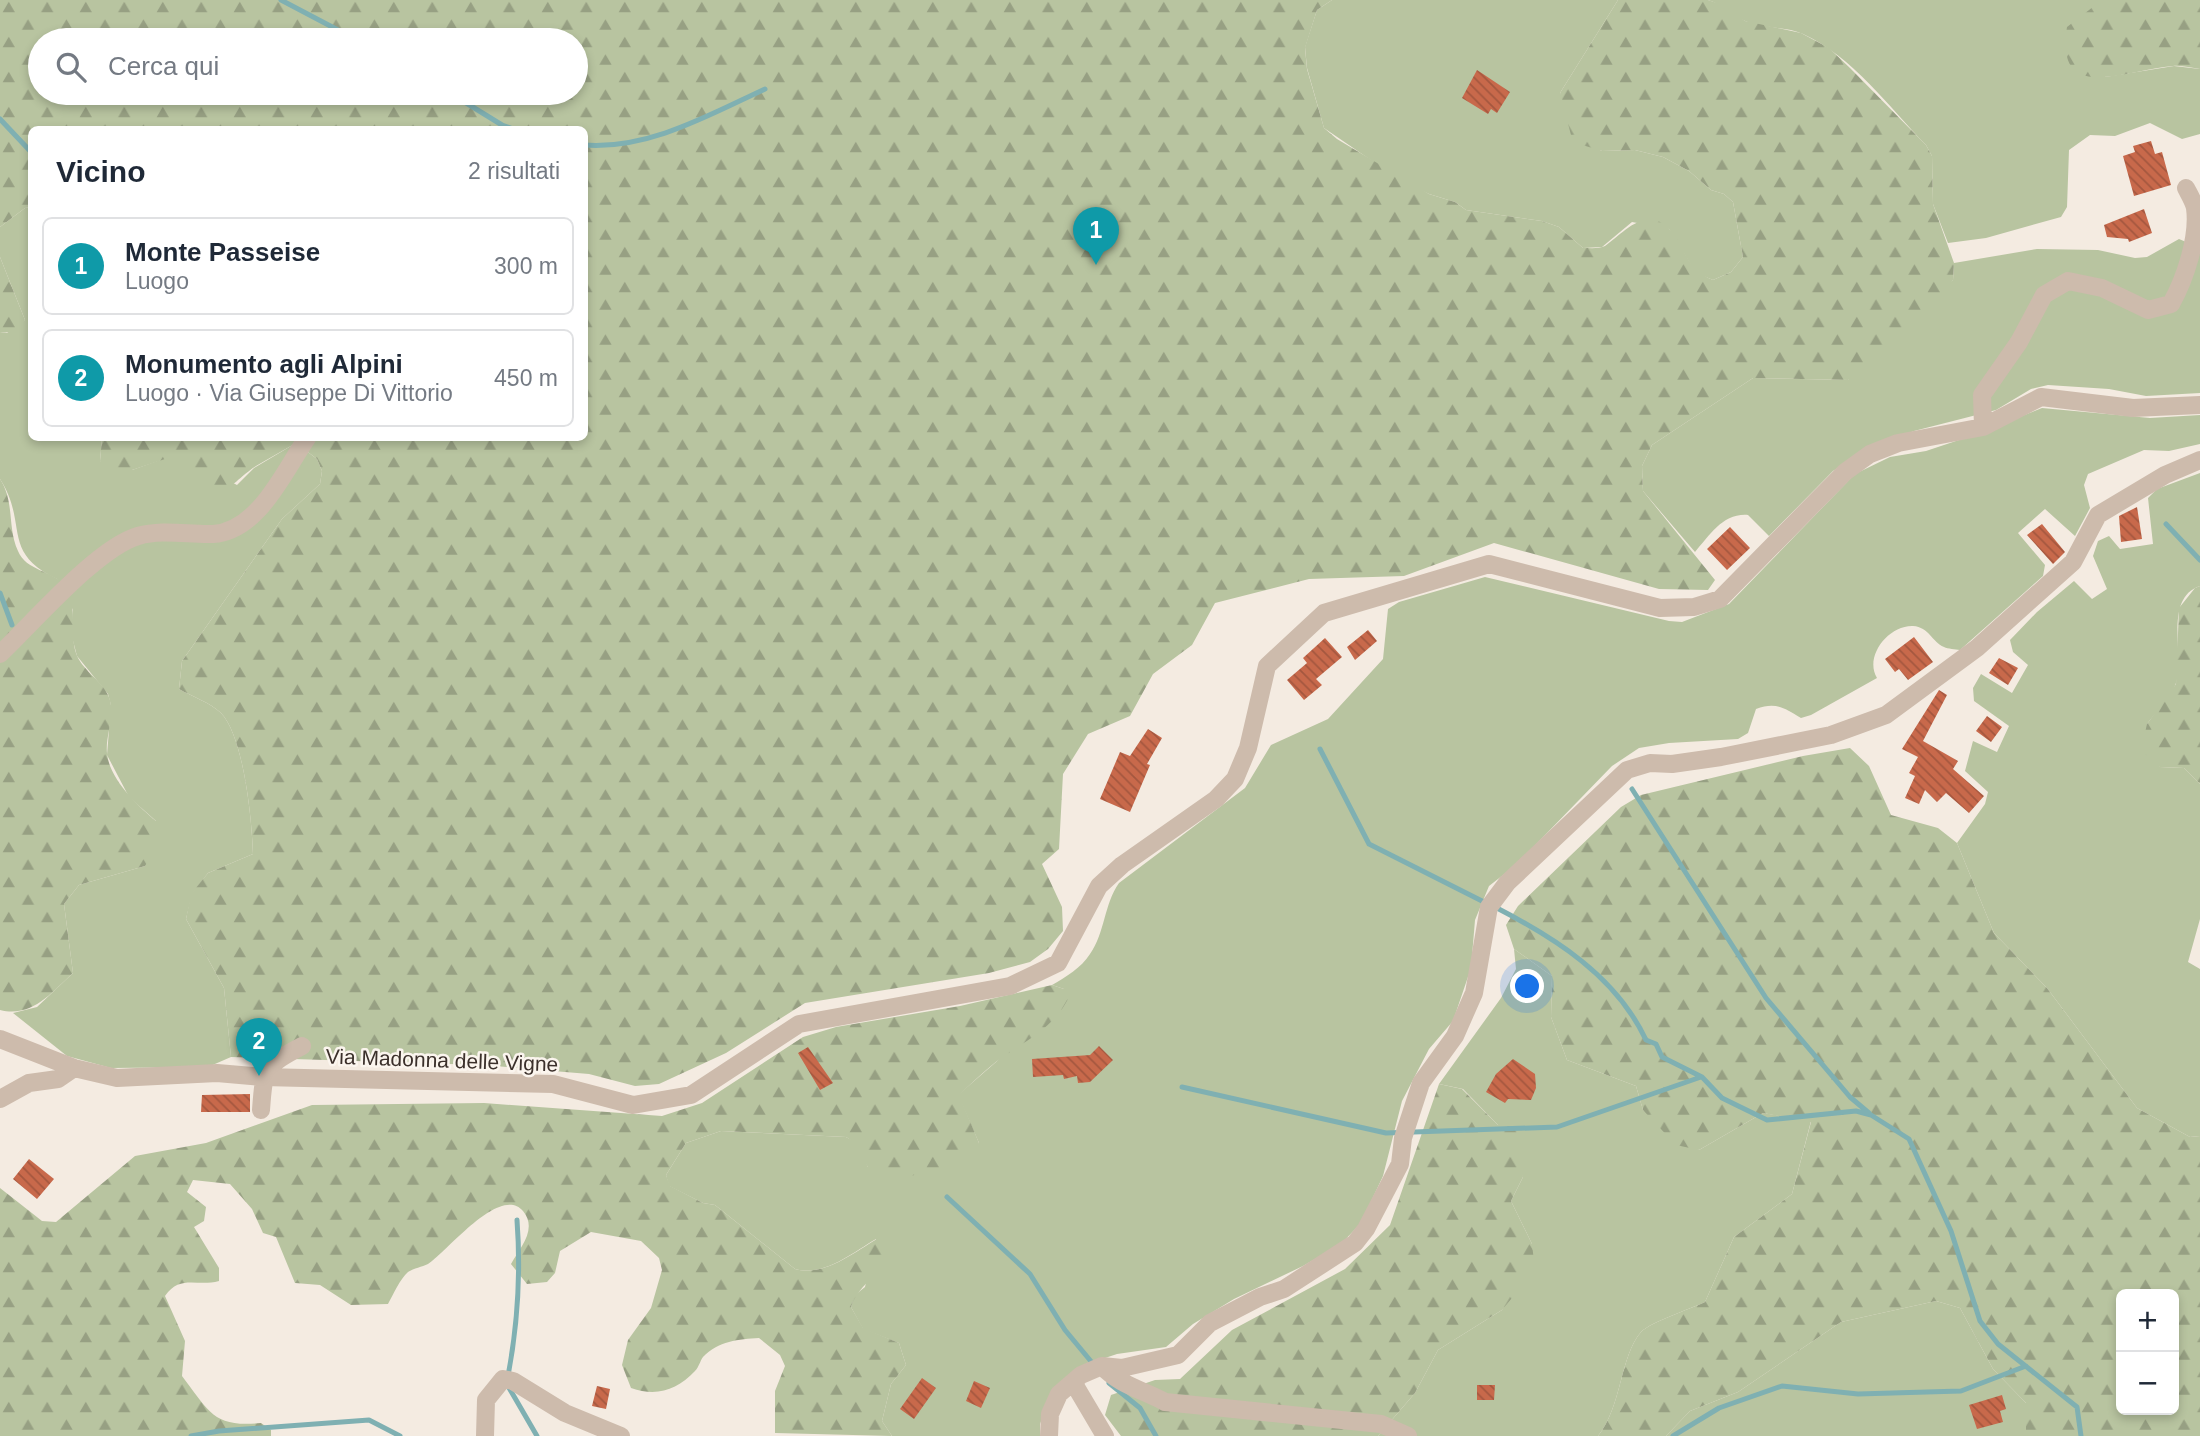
<!DOCTYPE html>
<html lang="it">
<head>
<meta charset="utf-8">
<style>
	body { margin:0; font-family:Helvetica,sans-serif; background:#f2f2f3; color:#1f2937 }
	.controls { position:absolute; right:21px; bottom:21px; display:grid; overflow:hidden; border-radius:10px; box-shadow:0 4px 10px #0003 }
	.controls button { width:63px; height:63px; display:grid; place-items:center; padding:0; border:0; border-bottom:2px solid #e0e1e3; background:#fff; color:#1f2937; font:35px sans-serif }
	.you { position:absolute; left:1528px; top:987px; width:24px; height:24px; margin:-18px; border:5px solid #fff; border-radius:50%; background:#1a73e8; box-shadow:0 0 0 10px #1a73e833 }
	.badge { display:grid; place-items:center; width:46px; height:46px; border-radius:50%; background:#1f5a5e; color:#fff; font-size:23px; font-weight:700 }
	.pin { position:absolute; translate:-50% -58px; filter:drop-shadow(0 2px 4px #0008) }
	.pin::after { content:''; position:absolute; top:37px; width:24px; height:21px; background:inherit; clip-path:polygon(0 0,100% 0,50% 100%) }
	.list { margin:0; padding:0; list-style:none }
	h2 { display:flex; justify-content:space-between; align-items:center; height:91px; margin:0; padding:0 28px; font-size:30px }
	h2 small { font-size:23px; font-weight:400; color:#747a83 }
	.list li { display:grid; grid-template-columns:46px 1fr auto; gap:21px; align-items:center; box-sizing:border-box; height:98px; margin:0 14px 14px; padding:0 14px; border:2px solid #e0e1e3; border-radius:10px }
	.list b { display:block; font-size:26px; white-space:nowrap }
	.list p { margin:0; font-size:23px; white-space:nowrap; color:#747a83 }
	.list em { font-size:23px; font-style:normal; color:#747a83 }
	.icon { flex:none; width:38px; height:38px; fill:none; stroke:currentColor; stroke-width:2; stroke-linecap:round; stroke-linejoin:round }
	.map { position:relative; flex:none; width:2200px; height:1436px; overflow:hidden }
	.search { position:absolute; background:#fff; box-shadow:0 4px 10px #0003; left:28px; top:28px; width:560px; height:77px; display:flex; align-items:center; gap:18px; box-sizing:border-box; padding:0 24px; border-radius:38px; color:#747a83; font-size:26px }
	.panel { position:absolute; background:#fff; box-shadow:0 4px 10px #0003; left:28px; top:126px; width:560px; height:315px; border-radius:10px }
	.map>svg:first-child { display:block }
	.green { fill:#b8c4a0 }
	.forest { fill:url(#forest-firs); fill-rule:evenodd }
	.lines { fill:none; stroke-linecap:round; stroke-linejoin:round }
	.stream { stroke:#7fb0b2; stroke-width:5 }
	.building { fill:url(#building-back-hatch) }
	.minor { stroke:#cdbbac; stroke-width:18 }
	.labels { text-anchor:middle; dominant-baseline:central; stroke-width:5; stroke-linejoin:round; paint-order:stroke }
	.street-label { font-size:21px; fill:#3b302b; stroke:#fbf5ee }
</style>
</head>
<body>
<div class="map">
<svg width="2200" height="1436" viewBox="0 0 2200 1436">
	<defs>
		<pattern id="forest-firs" width="22" height="20" patternUnits="userSpaceOnUse" patternTransform="scale(1.75)"><rect width="22" height="20" fill="#b8c4a0"/><path d="M5 1l3.5 6h-7zM16 11l3.5 6h-7z" fill="#97a083"/></pattern>
		<pattern id="building-back-hatch" width="6" height="6" patternUnits="userSpaceOnUse" patternTransform="scale(1.75)"><rect width="6" height="6" fill="#c8694b"/><path d="M-1 5l2 2M0 0l6 6M5-1l2 2" fill="none" stroke="#a4573f"/></pattern>
	</defs>
	<rect width="100%" height="100%" fill="#f4ebe1"/>
	<path class="green" d="M1332 0H1618L1560 93 1601 151 1635 150 1663 157 1689 171 1711 190 1724 194 1733 202 1743 257 1731 272 1713 280 1696 273 1669 229 1632 222 1602 247 1583 248 1559 227 1542 221 1466 210 1455 202 1429 194 1403 182 1324 128 1307 68 1305 47 1317 10Z
		M1708 0H2102L2105 77 2174 66 2200 69V134L2182 139 2150 123 2115 136 2090 135 2069 150 2067 207 2061 217 1986 238 1948 243 1933 204 1932 156 1926 145C1889 107 1852 56 1803 34 1785 26 1763 29 1745 21 1732 15 1723 5 1708 0Z
		M31 207 32 438H102L100 461 132 470 177 454 237 485 254 468 296 443 317 459 322 471 320 484 282 519 182 661 179 689C191 696 211 703 221 713 244 737 252 821 253 854L208 873 192 894 186 919 224 988 231 1057 208 1067 111 1068 67 1056 13 1013 37 1007 73 973 64 904 79 885 145 866 156 821 129 797 107 755 111 705 108 694 77 656 71 633 73 610 57 579C0 552 29 524 0 479V332L7 333 25 320 0 257V227L25 208Z
		M2200 213V393L2146 396 2109 389 2048 385 2031 389 1996 410 1914 431 1860 453 1833 471 1769 536 1748 515C1723 513 1710 535 1695 552L1643 491 1642 466 1652 445 1753 378 1848 380 1953 280 1954 263 2037 249 2098 250 2135 258 2147 257 2179 239 2198 247Z
		M2042 408 2150 418 2200 415V444L2169 451 2144 450 2088 474 2084 485 2090 508 2075 536 2045 509 2018 533 2045 565 2043 576 1960 650C1955 649 1948 649 1944 647 1932 642 1929 627 1913 626 1888 625 1864 657 1877 678L1811 715 1801 718C1783 707 1775 702 1756 709L1748 733 1738 739 1669 743 1639 748 1612 766 1516 865 1489 886 1475 920 1471 968 1453 1021 1429 1049 1402 1101 1383 1176 1361 1223 1341 1244 1303 1266 1234 1299 1193 1324 1166 1347 1117 1354 1084 1365 1049 1400 1040 1424V1436H892L882 1421 891 1384 906 1365 899 1343 863 1329 851 1307 855 1295 865 1287 876 1239C852 1253 824 1277 795 1269L715 1205 703 1203 669 1186 666 1175 686 1143 721 1131 846 1137 857 1143 868 1167 979 1143 958 1095 996 1062 1064 989 1052 985C1066 977 1081 968 1090 954 1105 933 1104 904 1119 883L1245 788 1271 745 1328 719 1383 659 1388 609 1399 602 1485 577 1669 621 1682 622 1729 604 1855 474 1890 457 1926 451 1974 435Z
		M2200 473V586C2163 598 2185 656 2176 683 2172 697 2156 712 2147 724L2160 767 2184 768 2200 784V919L2188 962 2200 969V1136L2190 1137 2137 1108 2047 988 1994 933 1957 843 1985 804 1988 792 1965 771 1973 741 1997 752 2009 726 1974 701 1973 688 1981 674 2012 693 2028 665 2013 652 2010 640 2037 612 2074 581 2092 599 2107 589 2093 556 2098 541 2109 536 2120 549 2153 544 2148 498 2157 489Z
		M1514 949 1552 976 1551 1017 1567 1060 1636 1086 1643 1110 1699 1150 1763 1113 1811 1121 1792 1194 1734 1237 1705 1302C1690 1309 1651 1322 1641 1332 1620 1356 1622 1406 1598 1436H1378L1415 1393 1438 1350 1502 1310 1532 1244 1511 1201 1523 1177 1498 1125 1463 1089 1439 1084 1501 998 1516 969Z
		M1936 1301 1960 1308 1993 1369 2026 1403V1436H1666L1690 1411 1738 1392 1841 1322Z"/>
	<path class="forest" d="M0 0H1332L1317 10 1305 48 1307 69 1324 128 1337 139 1429 194 1455 202 1466 210 1542 221 1559 227 1583 248C1590 248 1599 249 1605 246 1623 234 1646 203 1671 231 1687 251 1686 269 1713 280L1731 272 1743 257 1733 202 1724 194 1711 190 1689 171 1663 157 1635 150 1602 151 1579 144 1571 135 1560 93 1618 0H1708L1726 6 1745 21 1801 33 1829 48 1850 68 1926 145 1932 156 1933 204 1954 263 1953 280 1939 300 1872 371 1848 380 1753 378 1652 445 1642 466 1643 491 1715 580 1708 590 1659 589 1494 543 1404 576 1309 579 1215 603 1192 645 1153 674 1130 716 1088 734 1063 774 1059 849 1042 864 1062 907 1063 931 1048 949 1030 962 989 973 805 1003 726 1053 659 1084 635 1086 589 1074 482 1065 231 1057 224 988 186 919 191 894 208 873 253 854C252 821 244 737 221 713 211 703 191 696 179 689L182 661 282 519 320 484 322 471 317 459 296 443C283 451 269 458 256 466 226 486 234 497 191 485L187 462 177 455 132 470H108L100 461 102 438H584V130H32L31 207 25 208 0 227ZM40 40H576V93H40Z
		M2102 0H2200V69C2191 68 2181 65 2173 66 2127 69 2054 106 2067 27Z
		M0 257 25 320C18 329 12 334 0 332Z
		M0 479C15 502 7 527 18 551 26 571 52 570 64 585 79 604 69 631 76 653 81 669 101 680 108 695 117 713 105 735 107 753 109 779 138 806 156 821L158 846 145 866 79 885 64 904 73 973C51 993 32 1018 0 1010Z
		M2200 586V784L2184 768 2160 767 2141 750 2147 724 2176 684 2179 608 2195 588Z
		M1850 748 1869 766 1891 815 1938 828 1957 843 1994 933 2047 988 2137 1108 2190 1137 2200 1136V1436H2026V1403L1993 1369 1960 1308 1936 1301 1841 1322 1738 1392 1690 1411 1666 1436H1598C1622 1406 1620 1356 1641 1332 1651 1322 1690 1309 1705 1302L1734 1237 1792 1194 1811 1122 1763 1113 1699 1150 1676 1145 1643 1110 1636 1086 1567 1060 1551 1017 1552 976 1514 949 1506 925 1518 906 1621 807 1641 795 1803 756ZM2121 1294H2174V1410H2121Z
		M1052 985 1064 989 1068 999C1052 1030 1023 1042 997 1061 983 1072 971 1084 959 1095L979 1143C966 1165 899 1186 876 1173 860 1165 862 1146 846 1137L721 1131 686 1143 666 1175 670 1186 703 1203 715 1205 795 1269C824 1277 853 1253 877 1239L889 1245C888 1272 858 1283 851 1307L863 1328 899 1343 906 1365 891 1384 882 1421 892 1436 775 1433V1391L785 1366 780 1355 759 1338C739 1339 718 1341 703 1357 700 1361 699 1367 695 1371 677 1390 657 1397 631 1388L622 1365 628 1340 651 1308 662 1270 659 1258 641 1241 591 1232 560 1251 555 1273 547 1282 527 1284 511 1264C520 1248 538 1229 523 1211 500 1184 447 1252 428 1264 422 1267 414 1268 408 1272 400 1279 393 1295 388 1304L351 1305 320 1285 295 1283 276 1237 263 1233 252 1209 230 1184 193 1180 187 1192 206 1207 204 1221 194 1227 219 1268V1281C197 1287 180 1274 165 1296L185 1341 182 1376C209 1411 213 1428 261 1423L271 1430V1436H0V1188L42 1221 56 1222 135 1156 206 1143 312 1105 484 1103 662 1116 702 1103 803 1037 836 1027 960 1006Z
		M1439 1084 1462 1089 1498 1125 1521 1128 1523 1177 1511 1201 1532 1244 1535 1270 1502 1310 1438 1350 1415 1393 1378 1436H1121L1105 1415 1111 1395 1155 1380 1180 1379 1232 1330 1345 1269 1390 1225Z"/>
	<g class="lines">
		<path class="stream" d="M281 0 357 40
			M450 93 502 125 516 130
			M0 119 32 153
			M584 145C648 150 709 115 765 89
			M2166 524 2200 560
			M0 593 12 625
			M1320 749 1369 844 1486 903
			M1632 789 1766 998 1850 1097 1869 1113
			M1495 907C1555 938 1616 976 1646 1040L1656 1044 1662 1057 1702 1077 1722 1098 1767 1120 1856 1111 1871 1115 1909 1139 1951 1231 1980 1321 1998 1344 2077 1407 2081 1436
			M1182 1087 1386 1133 1557 1127 1701 1077
			M947 1197 1030 1274 1065 1330 1094 1365
			M508 1376C518 1323 521 1274 517 1220
			M1109 1383 1140 1408 1156 1436
			M508 1386 537 1436
			M191 1436 219 1431 369 1420 400 1436
			M1673 1436 1719 1408 1782 1386 1858 1394 1961 1391 2026 1366"/>
	</g>
	<path class="building" d="M1477 70 1510 92 1497 113 1491 109 1488 114 1462 98Z
		M2151 141 2155 154 2162 152 2171 185 2134 196 2123 156 2135 152 2133 146Z
		M2144 209 2152 233 2129 242 2128 239 2107 237 2104 225Z
		M2137 507 2142 539 2121 542 2119 516Z
		M2042 524 2065 552 2053 564 2027 535Z
		M1730 527 1750 548 1727 570 1707 549Z
		M1368 630 1377 641 1355 660 1347 647Z
		M1914 637 1933 662 1908 680 1899 669 1895 672 1885 659Z
		M1325 638 1342 657 1316 679 1322 685 1304 700 1287 680 1307 663 1303 658Z
		M1999 658 2018 668 2008 685 1989 673Z
		M1939 690 1947 695 1923 741 1958 761 1953 769 1984 796 1969 813 1946 793 1937 802 1925 790 1919 804 1905 798 1915 776 1909 773 1918 757 1902 749Z
		M1987 716 2002 727 1991 742 1976 731Z
		M1148 729 1162 738 1147 764 1150 765 1130 812 1100 799 1120 752 1130 756Z
		M1099 1046 1113 1060 1090 1082 1078 1083 1077 1076 1064 1079 1063 1075 1033 1077 1032 1059 1090 1055Z
		M808 1047 833 1083 820 1090 798 1053Z
		M1513 1059 1535 1074 1536 1088 1531 1100 1508 1099 1505 1103 1486 1092 1496 1074Z
		M250 1094V1112H201L202 1095Z
		M29 1159 54 1179 37 1199 13 1179Z
		M922 1378 936 1388 914 1419 900 1409Z
		M974 1381 990 1388 981 1408 966 1401Z
		M1477 1385H1495L1494 1400H1477Z
		M597 1386 610 1389 606 1409 592 1406Z
		M2002 1395 2006 1409 2000 1411 2003 1422 1977 1429 1969 1405Z"/>
	<g class="lines">
		<path class="minor" d="M1983 427 1982 395 2019 342 2044 295 2068 281 2102 288 2148 310 2171 304C2185 279 2199 237 2195 208 2194 202 2189 194 2186 188
			M0 654C33 623 97 548 138 536 163 529 189 535 213 534 259 531 284 471 307 438
			M0 1039 74 1068 117 1078 217 1073 263 1077 553 1084 633 1105 691 1095 799 1024 1010 986 1058 963 1099 886 1122 865 1216 799 1235 779 1248 748 1267 666 1324 613 1489 564 1660 608 1694 607 1720 599 1845 472 1870 454 1898 443 1983 427 2041 397 2133 408 2200 405
			M0 1099 29 1083 58 1079 74 1068
			M261 1110C264 1069 264 1066 302 1046
			M1102 1366C1119 1385 1143 1390 1165 1402L1381 1424 1408 1436
			M1073 1382 1105 1436
			M485 1436 486 1400 503 1379 513 1381 565 1413 621 1436
			M1049 1436 1050 1414 1059 1394 1081 1375 1102 1366 1122 1368 1178 1355 1210 1323 1260 1297 1284 1289 1355 1243 1366 1229 1400 1164 1403 1138 1421 1083 1455 1036 1474 993 1489 907 1507 883 1627 770 1650 763 1672 764 1721 757 1831 735 1886 715 1977 648 2073 562 2098 515 2165 475 2200 460"/>
	</g>
	<g class="labels">
		<g class="street-label">
			<text transform="translate(442 1060) rotate(2)">Via Madonna delle Vigne</text>
		</g>
	</g>
</svg>
<div class="controls">
<button>+</button>
<button>−</button>
</div>
<div class="you"></div>
<div class="pin badge" style="left:1096px;top:265px;background:#0f9aa8">1</div>
<div class="pin badge" style="left:259px;top:1076px;background:#0f9aa8">2</div>
<div class="search"><svg class="icon" aria-label="search" viewBox="0 0 24 24"><circle cx="10" cy="10" r="6"/><path d="M15 15l6 6"/></svg>Cerca qui</div>
<section class="panel">
<h2>Vicino<small>2 risultati</small></h2>
<ul class="list">
<li><span class="badge" style="background:#0f9aa8">1</span><div><b>Monte Passeise</b><p>Luogo</p></div><em>300 m</em></li>
<li><span class="badge" style="background:#0f9aa8">2</span><div><b>Monumento agli Alpini</b><p>Luogo · Via Giuseppe Di Vittorio</p></div><em>450 m</em></li>
</ul>
</section>
</div>
</body>
</html>
